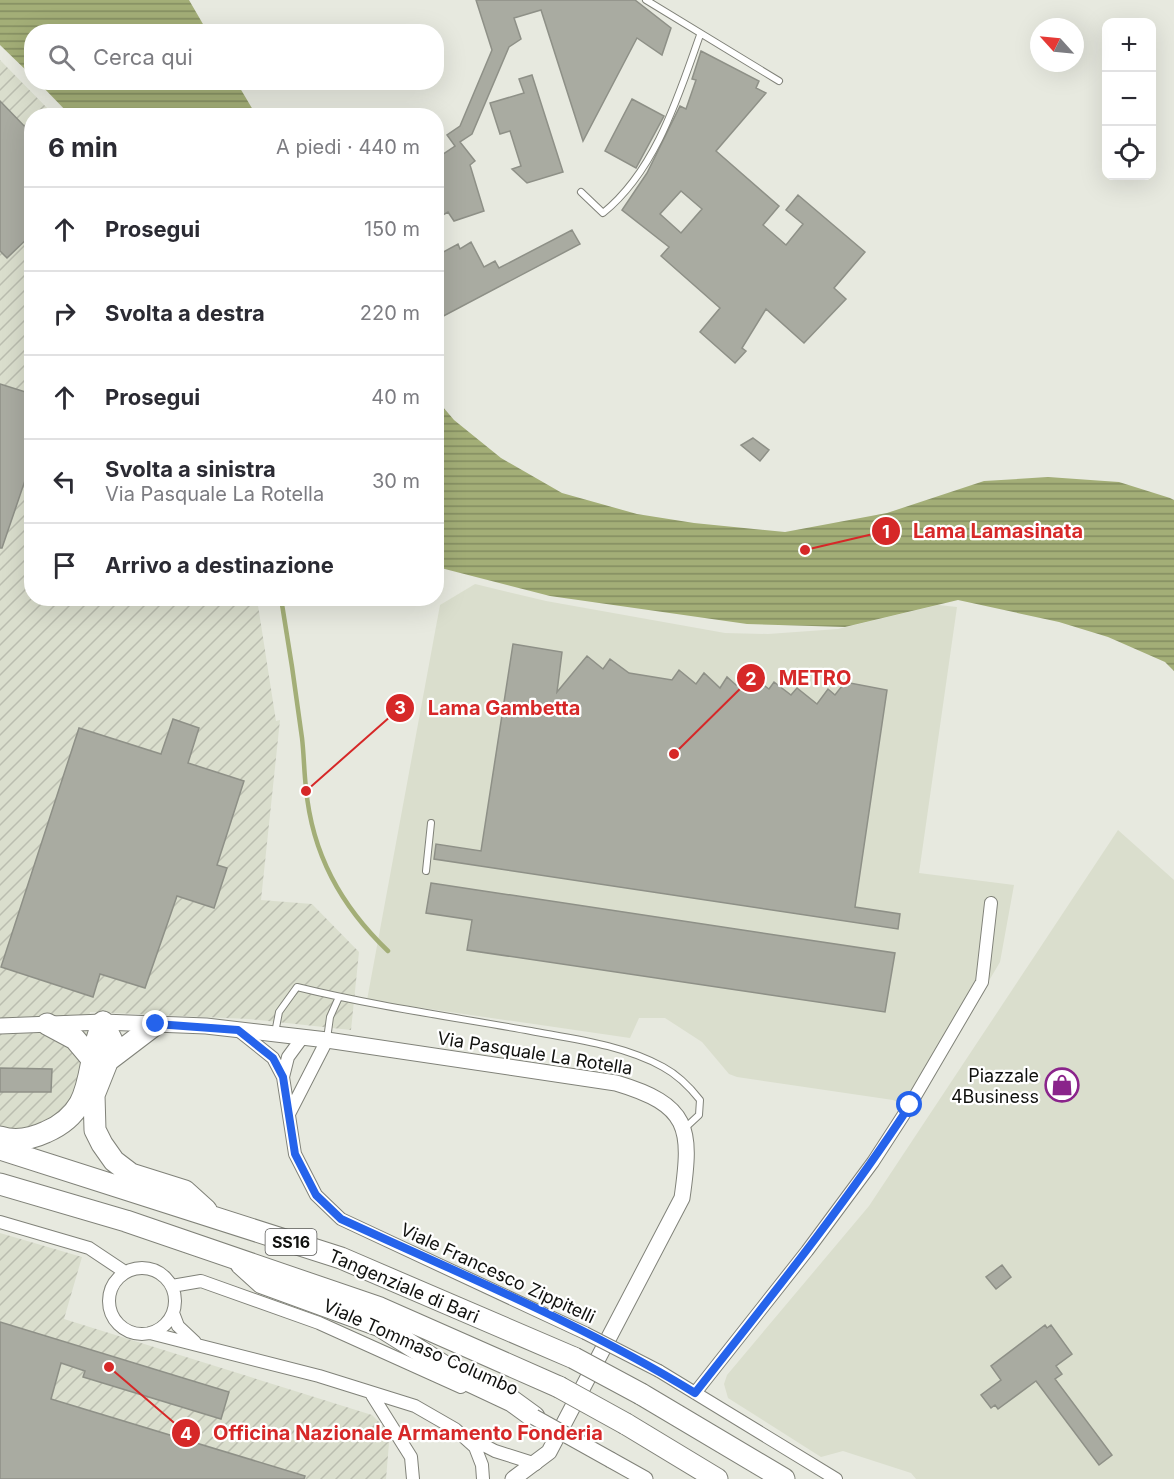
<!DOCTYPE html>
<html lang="it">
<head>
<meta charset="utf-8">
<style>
	body { margin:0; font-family:Inter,sans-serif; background:#f2f2f3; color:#2b2b33 }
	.controls { position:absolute; right:18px; top:18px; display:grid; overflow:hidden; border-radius:12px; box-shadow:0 6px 24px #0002 }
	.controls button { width:54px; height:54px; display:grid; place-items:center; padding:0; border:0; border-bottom:2px solid #e1e1e2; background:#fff; color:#2b2b33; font:30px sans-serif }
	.compass { position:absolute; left:1030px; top:18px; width:54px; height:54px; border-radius:50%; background:#fff; box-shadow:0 6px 24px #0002; rotate:297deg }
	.stop { position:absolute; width:18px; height:18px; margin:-14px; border:4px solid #2563eb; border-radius:50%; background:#fff }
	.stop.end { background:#2563eb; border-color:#fff; box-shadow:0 2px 6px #0008 }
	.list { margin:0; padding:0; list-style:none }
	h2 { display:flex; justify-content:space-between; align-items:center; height:78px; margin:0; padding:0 24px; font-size:26px }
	h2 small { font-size:20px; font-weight:400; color:#7c7c81 }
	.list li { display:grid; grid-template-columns:39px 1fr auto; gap:18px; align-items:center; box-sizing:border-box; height:84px; padding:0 24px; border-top:2px solid #e1e1e2 }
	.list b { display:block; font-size:22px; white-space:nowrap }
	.list p { margin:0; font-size:20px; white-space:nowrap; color:#7c7c81 }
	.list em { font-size:20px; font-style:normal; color:#7c7c81 }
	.icon { flex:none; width:33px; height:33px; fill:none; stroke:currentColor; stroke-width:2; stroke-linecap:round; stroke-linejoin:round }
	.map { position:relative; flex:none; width:1174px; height:1479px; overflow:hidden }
	.search { position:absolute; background:#fff; box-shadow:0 6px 24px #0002; left:24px; top:24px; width:420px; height:66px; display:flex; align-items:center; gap:15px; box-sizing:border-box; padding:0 21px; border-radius:24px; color:#7c7c81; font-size:22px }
	.panel { position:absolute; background:#fff; box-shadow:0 6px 24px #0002; left:24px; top:108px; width:420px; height:498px; border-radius:24px }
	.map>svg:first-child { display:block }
	.built { fill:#dadecd }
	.industrial { fill:url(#industrial-furrows) }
	.water { fill:url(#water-rules) }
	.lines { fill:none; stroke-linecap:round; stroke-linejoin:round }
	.stream { stroke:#a3ae77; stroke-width:4.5 }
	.building { fill:#a9aba1; stroke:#8e9087; stroke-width:1.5; fill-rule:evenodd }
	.service-casing { stroke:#808279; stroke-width:8 }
	.minor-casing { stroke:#808279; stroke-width:14 }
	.tertiary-casing { stroke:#808279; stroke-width:17 }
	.trunk-casing { stroke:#808279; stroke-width:23 }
	.service { stroke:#fff; stroke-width:6 }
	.minor { stroke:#fff; stroke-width:12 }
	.tertiary { stroke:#fff; stroke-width:15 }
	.trunk { stroke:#fff; stroke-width:21 }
	.minor-bridge-casing { stroke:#808279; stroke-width:14; stroke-linecap:butt }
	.tertiary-bridge-casing { stroke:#808279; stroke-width:17; stroke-linecap:butt }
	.trunk-bridge-casing { stroke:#808279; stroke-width:23; stroke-linecap:butt }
	.minor-bridge { stroke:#fff; stroke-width:12 }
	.tertiary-bridge { stroke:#fff; stroke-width:15 }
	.trunk-bridge { stroke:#fff; stroke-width:21 }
	.route { stroke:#2563eb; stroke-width:8 }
	.labels { text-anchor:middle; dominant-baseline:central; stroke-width:4.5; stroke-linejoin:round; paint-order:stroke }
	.shield { fill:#fff; stroke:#585856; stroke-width:1.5 }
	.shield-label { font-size:16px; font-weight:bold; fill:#10110e }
	.street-label { font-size:18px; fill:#10110e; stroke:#fff }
	.poi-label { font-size:18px; fill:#10110e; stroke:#fff; text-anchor:end }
	.leader { fill:none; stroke:#d62828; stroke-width:2 }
	.callout-dot { fill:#d62828; stroke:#fff; stroke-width:2 }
	.mark-label { font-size:18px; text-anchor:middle; font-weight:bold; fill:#fff }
	.callout-label { font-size:20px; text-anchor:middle; font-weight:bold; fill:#d62828; stroke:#fff; stroke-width:4.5; stroke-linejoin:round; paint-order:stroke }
</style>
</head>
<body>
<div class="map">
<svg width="1174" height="1479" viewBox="0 0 1174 1479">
	<defs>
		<pattern id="industrial-furrows" width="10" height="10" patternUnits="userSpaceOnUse" patternTransform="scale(1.5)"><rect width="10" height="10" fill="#dadecd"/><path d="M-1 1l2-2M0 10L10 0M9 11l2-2" fill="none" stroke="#babdaf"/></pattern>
		<pattern id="water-rules" width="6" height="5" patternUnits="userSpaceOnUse" patternTransform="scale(1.5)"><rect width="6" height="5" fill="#a3ae77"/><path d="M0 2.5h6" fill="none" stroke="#838c60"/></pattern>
	</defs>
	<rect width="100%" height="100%" fill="#e7e9df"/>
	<path class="built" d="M475 584 546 601 725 633 768 634 838 629 938 605 957 607 919 873 1014 885 1000 962 913 1109 893 1100 737 1077 729 1074 702 1042 665 1018H639L630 1038 367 1000 440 605Z
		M1118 830 1174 880V1479H916L911 1473 843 1451 821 1457 728 1398 724 1384 727 1375 869 1206Z"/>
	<path class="industrial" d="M0 60 54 115 32 116V598L257 599 276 721 280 720 261 900 312 904 359 952 351 1030 249 1019 90 1012 78 1095 49 1124 14 1134 0 1130Z
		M0 1233 82 1257 64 1319 372 1415 384 1427 389 1443 386 1479H0Z"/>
	<path class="water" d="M0 0H189L207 31 32 32 31 75 0 45Z
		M39 83H237L256 115H70Z
		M437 400 454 420 501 458 562 493 637 514 694 523 785 532 887 513 984 481 1048 477 1119 482 1170 498 1174 500V671L1165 662 1108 637 1059 622 958 600 845 627 747 624 550 596 437 567Z"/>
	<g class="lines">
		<path class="stream" d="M281 598C289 645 296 692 302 738 304 755 304 772 306 788 312 854 341 906 388 951"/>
	</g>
	<path class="building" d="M476 0H635L671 28 662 55 637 38 583 141 541 10 514 18 521 39 509 47 472 134 460 142 475 161 470 165 484 211 454 221 448 212 436 219V159L455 146 447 135 460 126 492 50Z
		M701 51 759 81 756 88 766 93 716 151 779 206 763 225 786 245 803 224 786 210 798 195 865 252 834 288 846 299 804 343 766 309 742 348 746 351 735 363 700 332 720 308 661 256 669 247 622 210 647 173 680 106 686 109 696 80 692 79ZM681 191 702 209 681 233 660 214Z
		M532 75 563 172 527 183 512 169 521 166 510 131 500 134 490 103 524 93 519 79Z
		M632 99 664 116 636 168 605 151Z
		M0 101 32 134V234L7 258 0 251Z
		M572 230 580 244 436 320V256L458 244 460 249 471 242 484 267 495 261 499 268Z
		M0 384 32 394V460L2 548H0Z
		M753 438 769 450 760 461 741 445Z
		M513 644 562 652 557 692 587 656 603 669 610 659 629 673 672 680 679 670 696 684 704 673 720 688 727 677 736 685 745 672 769 689 774 682 791 695 797 688 817 704 828 689 835 695 845 682 887 690 855 907 900 914 898 929 434 859 436 844 481 851Z
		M173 719 199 728 188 763 244 781 217 865 227 868 214 908 177 896 145 988 100 974 93 997 1 967 79 728 161 754Z
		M431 883 895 953 885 1012 467 950 472 920 426 913Z
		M0 1068 52 1069 51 1092H0Z
		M1002 1265 1011 1277 996 1289 986 1277Z
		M0 1322 229 1392 221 1419 83 1377 85 1371 61 1363 51 1399 305 1476 304 1479H0Z
		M1045 1325 1047 1328 1051 1325 1072 1354 1056 1366 1062 1374 1055 1379 1112 1455 1099 1465 1036 1381 998 1409 995 1405 991 1408 981 1395 1001 1380 991 1366Z"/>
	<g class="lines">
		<g class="service-casing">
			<path id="service" d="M646 0 779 81
				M581 192 603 213C656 170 678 97 700 35
				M426 871 431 823
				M275 1033 279 1012 297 987C374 1006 453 1017 531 1031 574 1039 623 1045 663 1067 678 1075 689 1086 700 1100L699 1115 685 1128
				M327 1039 330 1017 339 997"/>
		</g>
		<g class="minor-casing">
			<path id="minor" d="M238 1030 273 1058 283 1077
				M302 1038 288 1057 283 1077 295 1154 316 1195 341 1219 585 1333
				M289 1114 327 1040
				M0 1222 89 1248 125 1272
				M109 1301a33 33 0 1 1 66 0a33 33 0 1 1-66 0Z
				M172 1286 201 1281 319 1323 461 1387
				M173 1313 178 1326 195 1342
				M150 1333 319 1376 415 1406 455 1429 475 1447 482 1465 483 1479
				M659 1371 836 1479
				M695 1393 807 1251 873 1162 910 1105 982 982 991 903
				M372 1395 411 1457 413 1479
				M470 1438 495 1451 536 1464"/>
		</g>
		<g class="tertiary-casing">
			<path id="tertiary" d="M0 1026 103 1022 206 1026 327 1040 616 1083C690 1105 692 1128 682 1198L549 1452 513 1479
				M611 1460 645 1479"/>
		</g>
		<g class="trunk-casing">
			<path id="trunk" d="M103 1022 114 1045 94 1095 95 1130 102 1144 114 1161 131 1174 185 1191 206 1210
				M47 1024 75 1039 91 1058
				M110 1059 156 1024
				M0 1137C16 1142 31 1139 46 1132 99 1109 83 1067 103 1022
				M0 1149 341 1258 574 1358
				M0 1184 126 1221 380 1308 559 1387
				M241 1264 262 1283 380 1326 463 1378 512 1401 534 1417
				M641 1394 784 1479
				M626 1424 717 1479"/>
		</g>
		<use href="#service" class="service"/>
		<use href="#minor" class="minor"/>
		<use href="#tertiary" class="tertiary"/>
		<use href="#trunk" class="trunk"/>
		<g class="minor-bridge-casing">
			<path id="minor-bridge" d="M585 1333 659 1371"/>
		</g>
		<g class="tertiary-bridge-casing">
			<path id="tertiary-bridge" d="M534 1417 611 1460"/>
		</g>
		<g class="trunk-bridge-casing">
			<path id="trunk-bridge" d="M574 1358 641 1394
				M559 1387 626 1424"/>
		</g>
		<use href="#minor-bridge" class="minor-bridge"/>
		<use href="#tertiary-bridge" class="tertiary-bridge"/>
		<use href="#trunk-bridge" class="trunk-bridge"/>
	</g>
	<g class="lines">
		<path class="route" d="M156 1024 238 1030 273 1058 283 1077 295 1154 316 1195 341 1219C460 1274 583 1324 695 1393 769 1299 844 1206 910 1105"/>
	</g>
	<defs>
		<g id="shop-ring" transform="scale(1.725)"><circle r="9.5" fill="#fff" stroke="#8a248b" stroke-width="1.5"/><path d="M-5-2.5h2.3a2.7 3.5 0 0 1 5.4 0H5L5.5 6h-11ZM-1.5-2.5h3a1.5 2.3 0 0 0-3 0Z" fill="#8a248b"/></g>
	</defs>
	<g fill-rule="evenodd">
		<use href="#shop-ring" x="1062" y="1085"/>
	</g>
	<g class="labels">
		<rect class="shield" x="265.5" y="1229" width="51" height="26" rx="4.5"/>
		<g class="shield-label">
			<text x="291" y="1242">SS16</text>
		</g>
		<g class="street-label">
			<text transform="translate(535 1053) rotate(9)">Via Pasquale La Rotella</text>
			<text transform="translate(498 1273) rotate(25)">Viale Francesco Zippitelli</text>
			<text transform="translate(404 1286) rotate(23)">Tangenziale di Bari</text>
			<text transform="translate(421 1347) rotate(24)">Viale Tommaso Columbo</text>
		</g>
		<g class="poi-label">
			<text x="1039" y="1075">Piazzale<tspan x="1039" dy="21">4Business</tspan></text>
		</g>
	</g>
	<path class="leader" d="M805 550L886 531M674 754L751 678M306 791L400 708M109 1367L186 1433"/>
	<g class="callout-dot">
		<circle cx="805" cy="550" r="6"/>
		<circle cx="674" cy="754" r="6"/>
		<circle cx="306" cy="791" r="6"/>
		<circle cx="109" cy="1367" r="6"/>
		<circle cx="886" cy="531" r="15"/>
		<circle cx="751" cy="678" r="15"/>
		<circle cx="400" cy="708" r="15"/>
		<circle cx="186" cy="1433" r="15"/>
	</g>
	<g class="mark-label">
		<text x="886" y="538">1</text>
		<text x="751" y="685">2</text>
		<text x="400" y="714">3</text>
		<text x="186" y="1440">4</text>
	</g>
	<g class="callout-label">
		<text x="998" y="538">Lama Lamasinata</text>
		<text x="815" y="685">METRO</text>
		<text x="504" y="715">Lama Gambetta</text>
		<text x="408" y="1440">Officina Nazionale Armamento Fonderia</text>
	</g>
</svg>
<div class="controls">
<button>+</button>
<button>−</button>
<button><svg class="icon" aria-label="locate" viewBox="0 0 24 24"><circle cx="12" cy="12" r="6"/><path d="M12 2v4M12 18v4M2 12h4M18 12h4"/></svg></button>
</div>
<svg class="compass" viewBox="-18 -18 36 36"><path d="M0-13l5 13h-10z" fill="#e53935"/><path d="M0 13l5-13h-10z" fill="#7c7c81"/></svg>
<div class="stop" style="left:910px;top:1105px"></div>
<div class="stop end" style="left:156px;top:1024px"></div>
<div class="search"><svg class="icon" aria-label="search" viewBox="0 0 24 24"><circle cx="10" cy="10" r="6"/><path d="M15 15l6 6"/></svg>Cerca qui</div>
<section class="panel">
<h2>6 min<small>A piedi · 440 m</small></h2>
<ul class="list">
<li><svg class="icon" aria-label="ahead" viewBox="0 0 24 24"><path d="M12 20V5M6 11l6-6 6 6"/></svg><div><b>Prosegui</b></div><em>150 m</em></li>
<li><svg class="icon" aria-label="right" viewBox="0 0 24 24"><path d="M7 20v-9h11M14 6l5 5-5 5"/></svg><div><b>Svolta a destra</b></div><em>220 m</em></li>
<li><svg class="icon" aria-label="ahead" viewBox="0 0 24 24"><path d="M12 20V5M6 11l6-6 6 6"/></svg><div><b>Prosegui</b></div><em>40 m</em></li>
<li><svg class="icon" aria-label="left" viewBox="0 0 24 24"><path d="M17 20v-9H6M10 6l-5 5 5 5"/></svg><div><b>Svolta a sinistra</b><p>Via Pasquale La Rotella</p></div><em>30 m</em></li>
<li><svg class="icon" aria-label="arrive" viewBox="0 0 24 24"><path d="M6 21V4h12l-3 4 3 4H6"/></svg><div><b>Arrivo a destinazione</b></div></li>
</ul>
</section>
</div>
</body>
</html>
